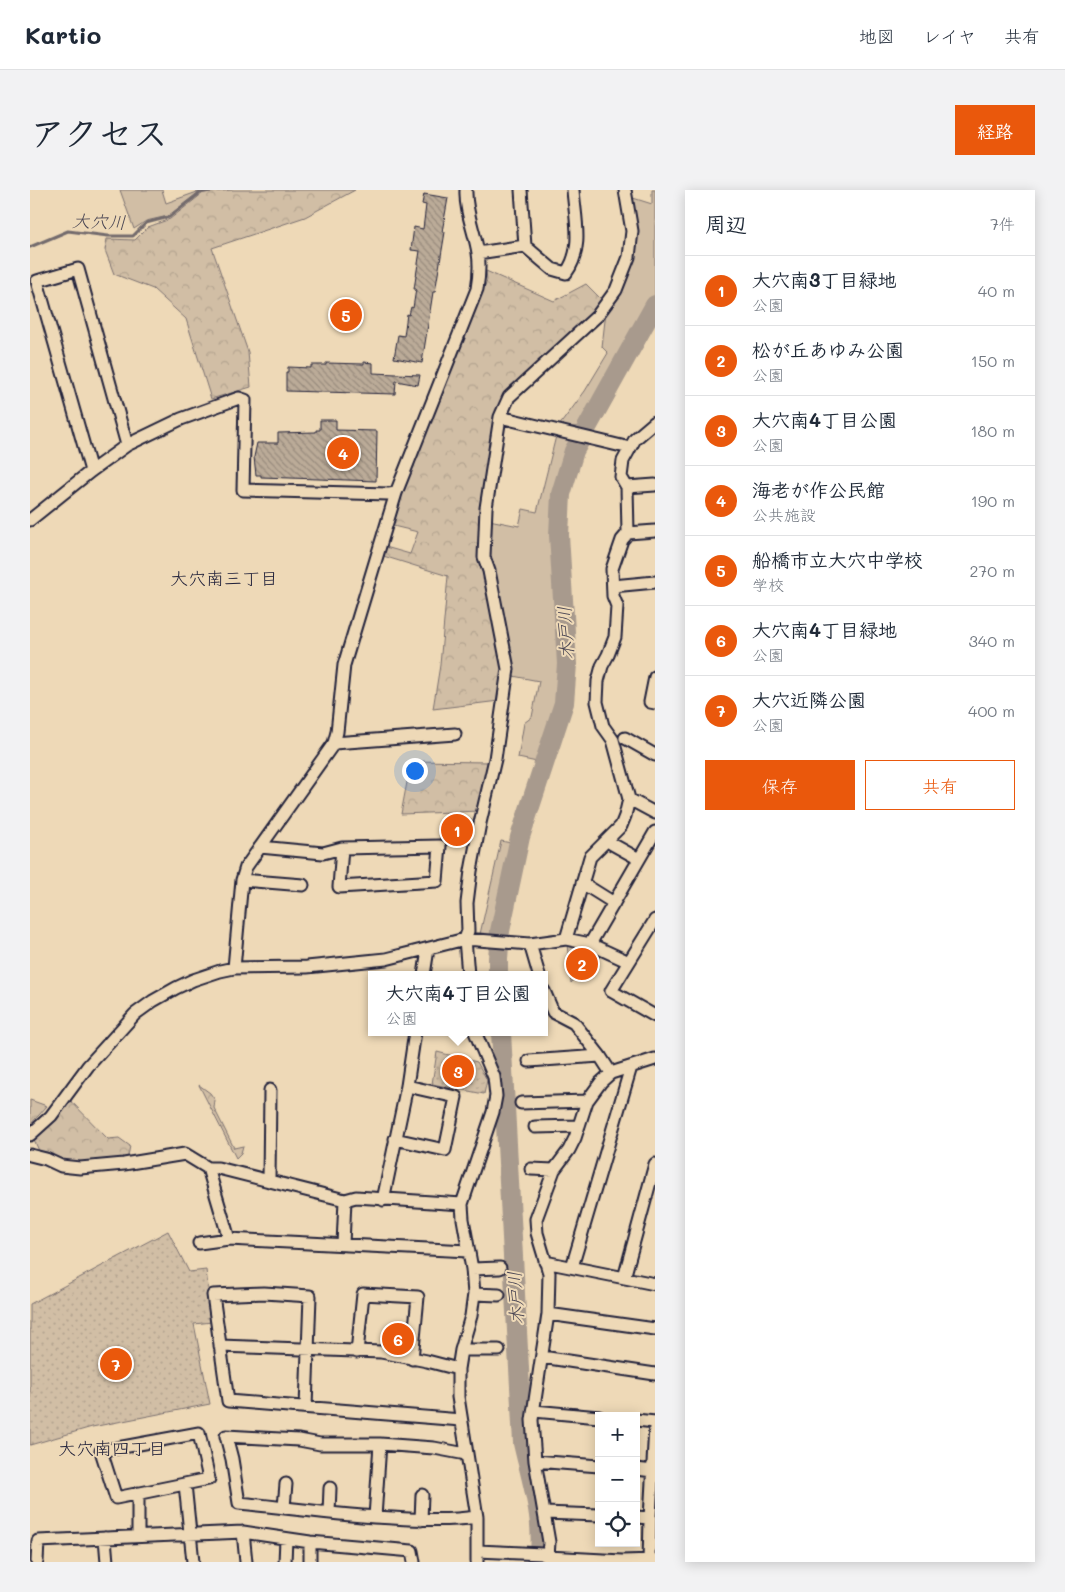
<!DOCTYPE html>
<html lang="ja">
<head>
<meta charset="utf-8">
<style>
	body { margin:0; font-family:Mali,"Klee One",sans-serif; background:#f2f2f3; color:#1f2937 }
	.controls { position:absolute; right:15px; bottom:15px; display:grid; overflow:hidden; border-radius:0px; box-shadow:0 2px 12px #0003 }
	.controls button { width:45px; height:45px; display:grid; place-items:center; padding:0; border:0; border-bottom:1px solid #e0e1e3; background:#fff; color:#1f2937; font:25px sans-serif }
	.you { position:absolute; left:384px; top:580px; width:18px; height:18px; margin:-12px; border:4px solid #fff; border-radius:50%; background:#1a73e8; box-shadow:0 0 0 8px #1a73e833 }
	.badge { display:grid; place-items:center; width:32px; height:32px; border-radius:50%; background:#ea580c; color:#fff; font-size:16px; font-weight:700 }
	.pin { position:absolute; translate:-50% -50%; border:2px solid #fff; box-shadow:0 1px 5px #0006 }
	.popup { position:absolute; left:338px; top:781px; width:180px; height:65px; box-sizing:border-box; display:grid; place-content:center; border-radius:0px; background:#fff; filter:drop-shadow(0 1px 4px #0005); font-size:16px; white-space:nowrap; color:#747a83 }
	.popup b { font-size:19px; color:#1f2937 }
	.popup::after { content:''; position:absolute; left:50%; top:100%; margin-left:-10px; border:10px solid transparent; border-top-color:#fff }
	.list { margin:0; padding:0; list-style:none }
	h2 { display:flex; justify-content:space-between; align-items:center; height:65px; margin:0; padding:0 20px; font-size:21px }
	h2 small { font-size:16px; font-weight:400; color:#747a83 }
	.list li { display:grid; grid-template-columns:32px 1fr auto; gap:15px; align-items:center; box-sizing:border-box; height:70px; padding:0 20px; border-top:1px solid #e0e1e3 }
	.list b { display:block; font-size:19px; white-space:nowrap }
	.list p { margin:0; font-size:16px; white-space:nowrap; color:#747a83 }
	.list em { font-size:16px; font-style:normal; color:#747a83 }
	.actions { display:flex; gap:10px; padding:15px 20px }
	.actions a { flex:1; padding:11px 0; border:1px solid #ea580c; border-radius:0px; text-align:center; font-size:18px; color:#ea580c }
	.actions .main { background:#ea580c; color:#fff }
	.icon { flex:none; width:28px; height:28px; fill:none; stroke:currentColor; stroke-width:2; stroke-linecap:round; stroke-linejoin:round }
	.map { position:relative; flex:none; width:625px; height:1372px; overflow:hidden; border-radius:0px }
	header { display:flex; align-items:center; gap:30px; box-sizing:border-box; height:70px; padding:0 25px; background:#fff; border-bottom:1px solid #e0e1e3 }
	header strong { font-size:24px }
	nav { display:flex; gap:28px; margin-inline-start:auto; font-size:18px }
	.intro { display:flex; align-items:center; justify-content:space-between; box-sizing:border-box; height:120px; padding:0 30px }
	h1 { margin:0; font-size:35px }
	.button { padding:12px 22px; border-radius:0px; background:#ea580c; color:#fff; font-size:18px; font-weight:700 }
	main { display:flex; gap:30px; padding:0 30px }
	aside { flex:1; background:#fff; border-radius:0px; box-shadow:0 2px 12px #0003 }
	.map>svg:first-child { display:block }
	.grass { fill:#d1bea5; stroke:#7a7070 }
	.forest { fill:url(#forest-crowns); stroke:#7a7070 }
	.park { fill:url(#park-dots); stroke:#7a7070 }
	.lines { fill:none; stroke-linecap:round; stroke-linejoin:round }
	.stream { stroke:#726a6c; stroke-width:3 }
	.river { stroke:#a89a8d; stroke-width:20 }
	.building { fill:url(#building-back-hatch); stroke:#22223b }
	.street-casing { stroke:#22223b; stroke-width:15 }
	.street { stroke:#eed9b7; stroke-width:11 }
	.labels { text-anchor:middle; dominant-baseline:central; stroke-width:4; stroke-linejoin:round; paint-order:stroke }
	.water-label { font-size:18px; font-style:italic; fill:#4a4654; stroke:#eed9b7 }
	.neighbourhood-label { font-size:18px; fill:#22223b; stroke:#eed9b7 }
</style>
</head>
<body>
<header>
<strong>Kartio</strong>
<nav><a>地図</a><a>レイヤ</a><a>共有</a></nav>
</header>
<div class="intro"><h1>アクセス</h1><a class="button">経路</a></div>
<main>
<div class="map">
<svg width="625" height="1372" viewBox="0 0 625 1372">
	<defs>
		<pattern id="forest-crowns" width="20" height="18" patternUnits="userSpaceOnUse" patternTransform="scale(1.25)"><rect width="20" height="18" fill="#d1bea5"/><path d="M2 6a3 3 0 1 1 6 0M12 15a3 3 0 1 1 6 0" fill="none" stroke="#b3a38f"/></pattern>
		<pattern id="park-dots" width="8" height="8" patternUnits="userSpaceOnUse" patternTransform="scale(1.25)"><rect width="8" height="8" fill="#d1bea5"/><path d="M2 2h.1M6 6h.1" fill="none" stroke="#b3a38f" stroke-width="1.8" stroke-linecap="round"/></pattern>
		<pattern id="building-back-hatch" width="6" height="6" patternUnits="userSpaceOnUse" patternTransform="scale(1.25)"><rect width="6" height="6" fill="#bbab98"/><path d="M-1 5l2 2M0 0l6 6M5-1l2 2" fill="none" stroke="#988b7d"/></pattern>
	</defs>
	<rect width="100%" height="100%" fill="#eed9b7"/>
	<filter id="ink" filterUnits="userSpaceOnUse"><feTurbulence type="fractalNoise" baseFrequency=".02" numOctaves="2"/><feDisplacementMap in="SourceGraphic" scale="10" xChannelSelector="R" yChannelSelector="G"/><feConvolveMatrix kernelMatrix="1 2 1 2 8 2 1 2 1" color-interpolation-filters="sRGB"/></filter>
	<g filter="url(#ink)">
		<path class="grass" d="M90 0H132L136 13 170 1 138 26 116 31 104 39Z
			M622 0H625V105L622 112 549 237 529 236 555 201 578 163 572 157 576 121 605 38 603 8 622 14Z
			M527 242 543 250 525 301 526 393 530 465 527 514 507 572 488 568 494 533 502 527 509 491 483 486 457 366 459 330 489 336 493 319 507 322Z
			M471 651 486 654 465 745 450 744Z"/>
		<path class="forest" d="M202 0H325L275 27 182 58 218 162 221 197 181 209 156 129 123 99 84 84 75 60 77 49 105 50 118 37 140 29 173 3Z
			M456 81 524 111 556 94 571 109 564 123 477 204 468 216 452 317 465 441 472 477 469 511 403 519 410 475 418 386 350 365 352 356 380 364 388 342 359 335 371 298 453 101 457 90Z
			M381 571 460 572 450 621 371 624Z
			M169 895 180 903 185 910 184 918 204 958 213 956 211 963 206 968Z
			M36 906 78 949 89 948 100 956 97 971 50 976 29 972 10 963 2 945Z
			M0 910 17 916 0 935Z"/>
		<path class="park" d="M445 630 443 649 410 650 409 631Z
			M537 754 560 760 570 766 557 787 551 783 541 793Z
			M407 862 447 872 457 890 454 904 402 894Z
			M138 1041 159 1082 176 1080 182 1132 164 1134 180 1214 62 1237 0 1255V1114Z
			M358 1141H379L378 1156 373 1161 356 1158Z"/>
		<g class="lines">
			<path class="stream" d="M0 57 38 41 78 46H103L116 33 139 27 170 3 184 0"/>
			<path class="river" d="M468 785V769L470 741 490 647 534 513 537 474 529 345 531 304 544 261 625 115
				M471 842 493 1253C501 1289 517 1336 508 1372"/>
		</g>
		<path class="building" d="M394 4 418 8 412 42H415L405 102H403L392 173 364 168 368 145 374 146 377 124 379 125 381 117 383 118 386 99H384L390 61 381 60 384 37 393 39 396 15 392 14Z
			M334 172 343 173V183L390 185 388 195 366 191 365 204 256 201V182H258V177L281 178V175H296V173L334 174Z
			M290 230H306V240L347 241 346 291 231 287V285H226L224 267 227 253H248V243L286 242V240H290Z"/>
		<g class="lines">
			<g class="street-casing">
				<path id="street" d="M491 0 495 56 522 79 536 83C554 59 545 28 543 0
					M448 63 495 56
					M470 227 600 258
					M61 281 7 91 48 79 97 255
					M597 297 625 295
					M0 330 61 281 97 255 151 229 209 208 215 210 213 300 359 304 366 303 447 99C449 87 450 75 448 63 445 42 435 22 436 0
					M598 343 625 341
					M583 396 625 392
					M625 487 620 512 625 513
					M595 548 625 565
					M304 553 425 544
					M599 609 625 623
					M582 654 609 669
					M230 657 293 663 312 658 410 656 407 691 309 697 312 658
					M212 690 273 695
					M552 693 584 713
					M625 730 581 801 625 826
					M536 749 560 667 591 636 595 626 599 609 583 550 573 536 567 512 568 491 572 476 578 465 585 447 587 416 583 406 582 379 592 350 598 343 597 297 591 287 593 271 605 249 625 232
					M500 754 509 785
					M560 754 625 642
					M204 778 212 690 216 677 304 553 307 542 314 475 366 303
					M394 785 398 759
					M438 785 435 749 438 741 437 713 441 681 450 633 465 569 478 479 459 381 454 367 456 318 470 227 479 207 567 126 586 100 599 67 602 41 595 0
					M514 801 523 822 544 833 570 866 581 883
					M445 842 464 887 466 906 463 922 432 1014 433 1029 442 1079 444 1104 441 1126 431 1160 428 1179V1207L447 1327V1372
					M499 871 570 866
					M491 913 557 911
					M505 937 549 936
					M0 945 21 926 58 876 105 824 123 811 146 798 163 790 190 781 204 778 277 777 356 769 435 749 500 754 536 749 560 754 599 772
					M365 949 415 960 426 907 377 896
					M0 965 16 969 31 976 50 978 94 974 155 964 178 978H188L315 1010 326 1007 432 1014
					M178 978 199 1049
					M501 979 524 980
					M239 991 240 900
					M353 1010 377 896 385 842
					M169 1053 199 1049 438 1061
					M313 1054 315 1010
					M515 1072 625 1094
					M542 1077 601 877
					M442 1079 470 1078
					M594 1088 625 974
					M444 1104 469 1105
					M518 1124 625 1139
					M190 1156 351 1162 397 1171 428 1179
					M431 1160H469
					M327 1162 333 1104 388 1107 382 1169
					M512 1167 625 1184
					M276 1217 280 1106 234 1103 183 1105 198 1211 431 1230
					M504 1221 569 1227
					M606 1230 625 1232
					M169 1243 179 1289 86 1308 71 1261Z
					M436 1264 404 1258 350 1254H290L269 1250 196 1246 202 1269 209 1313C261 1318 311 1326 363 1328 391 1330 419 1331 447 1327
					M505 1271 569 1276
					M606 1279 623 1281
					M155 1294 163 1372
					M108 1303V1346
					M254 1317 256 1294
					M299 1323 300 1298
					M514 1323 569 1325
					M345 1327 350 1254
					M606 1327 620 1328
					M391 1330 392 1305
					M213 1342 216 1372
					M75 1348 77 1372
					M448 1361 512 1364 518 1367 592 1371 625 1370
					M518 1367 519 1352 505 1271 502 1230 518 1124 519 1083 507 1043 506 1029 524 980 539 960 545 948 557 911 571 892 581 883 625 869
					M7 1372 8 1351 213 1342 280 1352 382 1361 384 1372
					M255 1372 256 1349
					M280 1372V1352
					M619 1372 620 1328 625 1236"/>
			</g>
			<use href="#street" class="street"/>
		</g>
	</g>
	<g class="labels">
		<g class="water-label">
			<text transform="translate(69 31) rotate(2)">大穴川</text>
			<text transform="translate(535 443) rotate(-93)">木戸川</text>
			<text transform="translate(485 1108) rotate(-93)">木戸川</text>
		</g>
		<g class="neighbourhood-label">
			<text x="194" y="388">大穴南三丁目</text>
			<text x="82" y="1258">大穴南四丁目</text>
		</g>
	</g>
</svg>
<div class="controls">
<button>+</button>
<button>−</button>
<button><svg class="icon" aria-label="locate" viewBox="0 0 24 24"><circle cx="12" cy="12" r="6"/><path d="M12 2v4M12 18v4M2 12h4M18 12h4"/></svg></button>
</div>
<div class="you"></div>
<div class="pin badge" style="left:427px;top:640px">1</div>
<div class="pin badge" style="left:552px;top:774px">2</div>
<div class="pin badge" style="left:428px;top:881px">3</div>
<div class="popup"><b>大穴南4丁目公園</b>公園</div>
<div class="pin badge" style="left:313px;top:263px">4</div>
<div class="pin badge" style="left:316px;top:125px">5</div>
<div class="pin badge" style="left:368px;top:1149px">6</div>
<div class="pin badge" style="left:86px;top:1174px">7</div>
</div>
<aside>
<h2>周辺<small>7件</small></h2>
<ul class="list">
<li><span class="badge">1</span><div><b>大穴南3丁目緑地</b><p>公園</p></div><em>40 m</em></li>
<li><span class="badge">2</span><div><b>松が丘あゆみ公園</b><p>公園</p></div><em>150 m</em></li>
<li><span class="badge">3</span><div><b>大穴南4丁目公園</b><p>公園</p></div><em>180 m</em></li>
<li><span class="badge">4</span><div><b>海老が作公民館</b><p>公共施設</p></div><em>190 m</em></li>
<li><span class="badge">5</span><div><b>船橋市立大穴中学校</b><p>学校</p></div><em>270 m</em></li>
<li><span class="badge">6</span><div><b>大穴南4丁目緑地</b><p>公園</p></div><em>340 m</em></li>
<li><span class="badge">7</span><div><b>大穴近隣公園</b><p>公園</p></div><em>400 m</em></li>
</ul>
<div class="actions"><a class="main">保存</a><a>共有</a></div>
</aside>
</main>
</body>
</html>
